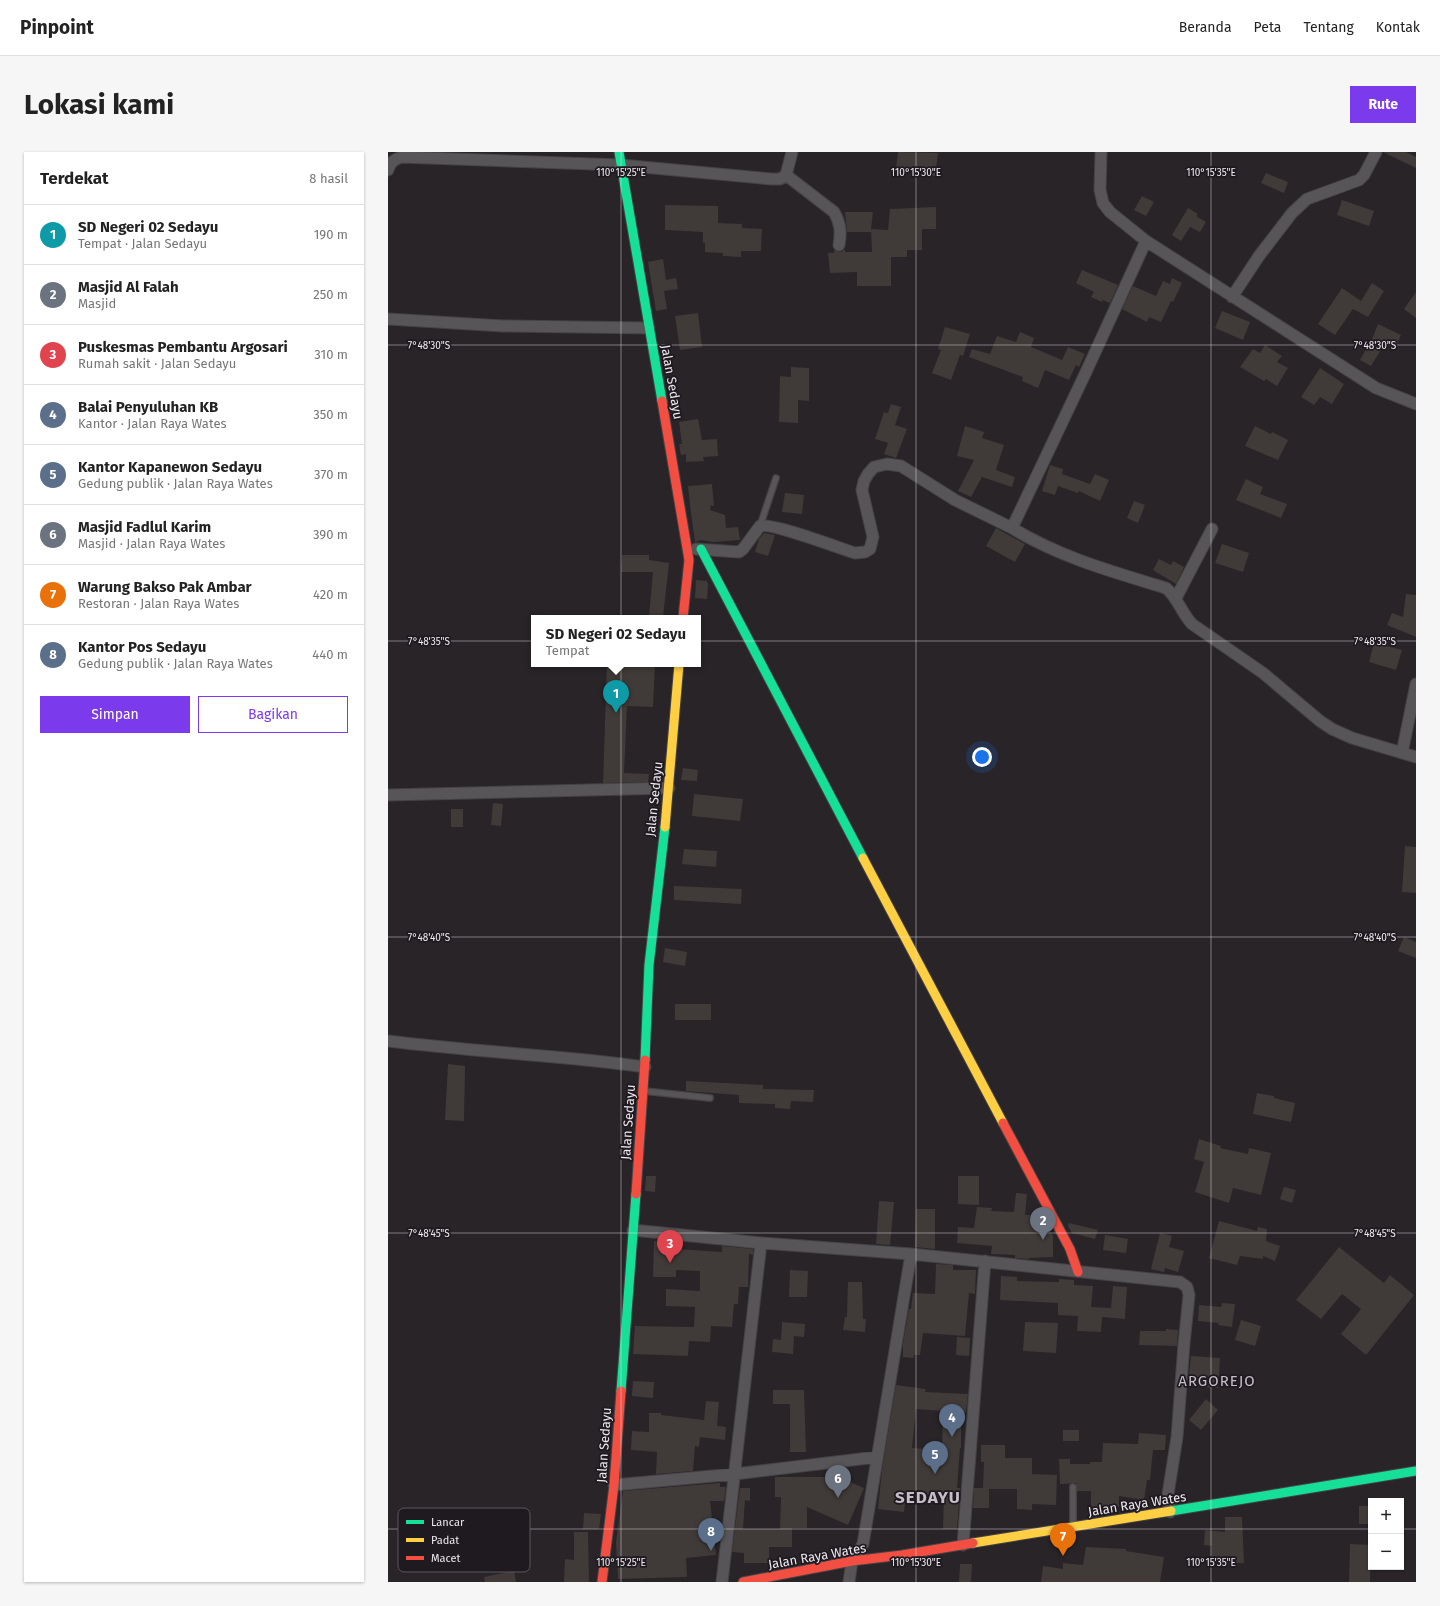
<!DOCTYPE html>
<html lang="id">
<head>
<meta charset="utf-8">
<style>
	body { margin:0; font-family:"Fira Sans",sans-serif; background:#f6f6f6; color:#222 }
	.controls { position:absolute; right:12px; bottom:12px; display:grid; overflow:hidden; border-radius:0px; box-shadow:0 1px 3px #0004 }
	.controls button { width:36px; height:36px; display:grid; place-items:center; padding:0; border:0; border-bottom:1px solid #e0e0e0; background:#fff; color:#222; font:20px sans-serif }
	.you { position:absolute; left:594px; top:605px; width:14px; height:14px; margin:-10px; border:3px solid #fff; border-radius:50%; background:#1a73e8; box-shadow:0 0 0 6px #1a73e833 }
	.badge { display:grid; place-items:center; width:26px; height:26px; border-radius:50%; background:#7c3aed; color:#fff; font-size:13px; font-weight:700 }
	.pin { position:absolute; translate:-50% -33px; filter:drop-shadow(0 1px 2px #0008) }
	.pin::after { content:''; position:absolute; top:21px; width:14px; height:12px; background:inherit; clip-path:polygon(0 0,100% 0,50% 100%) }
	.popup { position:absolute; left:143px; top:463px; width:170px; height:52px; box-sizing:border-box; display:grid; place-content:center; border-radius:0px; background:#fff; filter:drop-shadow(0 1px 3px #0005); font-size:13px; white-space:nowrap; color:#767676 }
	.popup b { font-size:15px; color:#222 }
	.popup::after { content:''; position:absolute; left:50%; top:100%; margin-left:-8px; border:8px solid transparent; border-top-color:#fff }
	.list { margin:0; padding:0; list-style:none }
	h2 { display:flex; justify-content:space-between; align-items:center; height:52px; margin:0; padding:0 16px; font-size:17px }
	h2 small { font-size:13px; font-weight:400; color:#767676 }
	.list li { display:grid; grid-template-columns:26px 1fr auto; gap:12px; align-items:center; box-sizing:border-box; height:60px; padding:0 16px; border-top:1px solid #e0e0e0 }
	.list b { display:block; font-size:15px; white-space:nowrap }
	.list p { margin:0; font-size:13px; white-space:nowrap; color:#767676 }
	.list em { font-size:13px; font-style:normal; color:#767676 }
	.actions { display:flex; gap:8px; padding:12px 16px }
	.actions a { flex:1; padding:9px 0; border:1px solid #7c3aed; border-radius:0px; text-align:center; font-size:14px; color:#7c3aed }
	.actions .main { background:#7c3aed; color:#fff }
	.map { position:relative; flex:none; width:1028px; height:1430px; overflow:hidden; border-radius:0px }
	header { display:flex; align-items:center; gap:24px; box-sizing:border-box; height:56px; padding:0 20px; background:#fff; border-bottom:1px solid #e0e0e0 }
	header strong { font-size:19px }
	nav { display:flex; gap:22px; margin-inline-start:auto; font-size:14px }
	.intro { display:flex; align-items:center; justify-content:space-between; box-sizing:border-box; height:96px; padding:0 24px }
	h1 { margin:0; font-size:28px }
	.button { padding:10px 18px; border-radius:0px; background:#7c3aed; color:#fff; font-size:14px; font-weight:700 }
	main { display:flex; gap:24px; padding:0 24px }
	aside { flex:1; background:#fff; border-radius:0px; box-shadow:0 1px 3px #0004 }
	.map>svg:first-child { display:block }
	.building { fill:#403b38; fill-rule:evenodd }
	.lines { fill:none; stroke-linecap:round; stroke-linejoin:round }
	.lane-casing { stroke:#454245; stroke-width:8 }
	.street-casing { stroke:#454245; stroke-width:13 }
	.fast-casing { stroke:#454245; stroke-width:11 }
	.slow-casing { stroke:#454245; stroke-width:11 }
	.jam-casing { stroke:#454245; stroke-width:11 }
	.lane { stroke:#575558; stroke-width:5.5 }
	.street { stroke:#575558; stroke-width:11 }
	.fast { stroke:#16e098; stroke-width:9 }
	.slow { stroke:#ffcf43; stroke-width:9 }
	.jam { stroke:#f24e42; stroke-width:9 }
	.ticks { fill:none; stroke:#ede9ee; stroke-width:1; stroke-opacity:0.45 }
	.labels { text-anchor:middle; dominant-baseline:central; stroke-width:3.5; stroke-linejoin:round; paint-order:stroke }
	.street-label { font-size:13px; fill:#ede9ee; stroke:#1f1920 }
	.quarter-label { font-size:15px; letter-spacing:1px; fill:#c6bdc7; stroke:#1f1920 }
	.district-label { font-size:17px; font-weight:bold; letter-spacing:1px; fill:#c6bdc7; stroke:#1f1920 }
	.key { fill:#1f1920; stroke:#5d575e; stroke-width:1 }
	.key-label { font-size:11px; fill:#ede9ee }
	.ticks-label { font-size:10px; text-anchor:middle; fill:#ede9ee; stroke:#1f1920; stroke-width:3.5; stroke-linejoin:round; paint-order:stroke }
</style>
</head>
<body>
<header>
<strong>Pinpoint</strong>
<nav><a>Beranda</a><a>Peta</a><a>Tentang</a><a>Kontak</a></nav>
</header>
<div class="intro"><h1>Lokasi kami</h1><a class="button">Rute</a></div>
<main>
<aside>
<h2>Terdekat<small>8 hasil</small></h2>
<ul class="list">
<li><span class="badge" style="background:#0f9aa8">1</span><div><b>SD Negeri 02 Sedayu</b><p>Tempat · Jalan Sedayu</p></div><em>190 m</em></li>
<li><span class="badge" style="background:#6b7280">2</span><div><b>Masjid Al Falah</b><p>Masjid</p></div><em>250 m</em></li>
<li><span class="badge" style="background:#e0444e">3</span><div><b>Puskesmas Pembantu Argosari</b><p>Rumah sakit · Jalan Sedayu</p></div><em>310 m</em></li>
<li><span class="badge" style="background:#5c6f8a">4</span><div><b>Balai Penyuluhan KB</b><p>Kantor · Jalan Raya Wates</p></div><em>350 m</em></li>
<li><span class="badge" style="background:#5c6f8a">5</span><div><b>Kantor Kapanewon Sedayu</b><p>Gedung publik · Jalan Raya Wates</p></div><em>370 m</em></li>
<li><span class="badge" style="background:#6b7280">6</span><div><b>Masjid Fadlul Karim</b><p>Masjid · Jalan Raya Wates</p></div><em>390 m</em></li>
<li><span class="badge" style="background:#e8710a">7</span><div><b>Warung Bakso Pak Ambar</b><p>Restoran · Jalan Raya Wates</p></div><em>420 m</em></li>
<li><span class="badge" style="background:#5c6f8a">8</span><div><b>Kantor Pos Sedayu</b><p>Gedung publik · Jalan Raya Wates</p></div><em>440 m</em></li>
</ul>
<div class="actions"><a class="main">Simpan</a><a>Bagikan</a></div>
</aside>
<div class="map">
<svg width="1028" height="1430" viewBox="0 0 1028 1430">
	<rect width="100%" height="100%" fill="#282428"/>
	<path class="building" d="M510 0 550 1 547 24 531 22V19L508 16Z
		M995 0H1018L1028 5V16Z
		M878 21 900 30 896 41 873 31Z
		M754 44 766 50 758 64 746 58Z
		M954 48 986 59 981 74 949 63Z
		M277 53 330 54V71L354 72V76L374 77 373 99H353V105L335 104V101L317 100V91H315V80L277 78Z
		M548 55V77H534V98H519V105H503V134H469V120L442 121 440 101H446V98L453 100 457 97V100H484L483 77V80H459L457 60H485L483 77 500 78 502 57Z
		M800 56 810 62 808 64 818 70 812 80 802 75 793 89 784 83Z
		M275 107 278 128 288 126 290 137 276 139 279 157 268 159 260 110Z
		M694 118 730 133 722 151 715 148 714 150 703 145 706 140 688 131Z
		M784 126 794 131 785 150 783 149 773 170 761 165 759 170 734 157 745 134 768 144 775 129 782 132Z
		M984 131 996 139 980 165 965 157 947 183 930 172 954 136 973 149Z
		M1028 140V166L1016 157Z
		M834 159 862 170 855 188 827 176Z
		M310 161 314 195 292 198 287 164Z
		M990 172 1013 183 1007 196 997 191 983 214 972 208 985 185Z
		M557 175 582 182 575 204 572 203 563 228 544 221 553 198 550 197Z
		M632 180 646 186 643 195 674 208 680 195 697 202 691 215 688 213 681 228 657 218 650 236 634 229 635 225 581 205 584 197 602 202 609 184 628 190Z
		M877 193 894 204 889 210 900 216 889 234 878 227 876 229 852 215 865 197 872 201Z
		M403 215 421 216V249L410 248V271L391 270 392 224 403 225Z
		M932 216 956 232 944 252 932 245 926 253 913 245Z
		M503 252 513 255 507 273 519 277 508 306 496 302 500 291 487 287 496 260 500 261Z
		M310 267 314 288 329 287 330 304 315 305 316 309 298 310V302L293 303 291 292H294L291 270Z
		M577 274 596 280 594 286 616 293 608 318 627 325 624 335 594 325 583 345 570 339 586 308 569 304Z
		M867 274 883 282 884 280 900 288 890 308 857 294Z
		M662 313 675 317 674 322 702 332 707 322 721 328 712 349 691 339 690 341 670 334 667 343 654 339Z
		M858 327 875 335 872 342 899 352 893 366 848 348Z
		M324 332 326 354 323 353 322 358 337 363 338 376 350 375 352 388 325 390 313 388 307 390 303 361 300 334Z
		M397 341 416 343 414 362 394 360Z
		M746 349 757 353 750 371 739 366Z
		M608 376 637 392 627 410 598 394Z
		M376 381 387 383 380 404 367 400 371 387Z
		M834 392 861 401 855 420 827 411Z
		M234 403H261V408L281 411 275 465 261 464 265 420H233Z
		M771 407 783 413 785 409 796 415 788 432 765 418Z
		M308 428 319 429 320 432 319 447 307 446Z
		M1018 442 1028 443V485L999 473 1004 461 1015 465Z
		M986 491 1014 498 1008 518 981 510Z
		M219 512H267L265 555 239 554 236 621 261 622 260 630 215 631Z
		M295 616 310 618 309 629 293 628Z
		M306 642 355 647 352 669 304 664Z
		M105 651 115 652 113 674 103 673Z
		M63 657H75V675H63Z
		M1017 694 1028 695V741L1014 740Z
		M296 697 329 699 328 715 294 712Z
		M286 734 354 737 353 752 286 748Z
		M1016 785 1028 790V806L1010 799Z
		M277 796 299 800 297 814 275 810Z
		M287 852H323V868H287Z
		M60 912 77 914 76 969 57 968Z
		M298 929 375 933V937L426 938 425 950 403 949 402 957 387 956V952L351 951V943L298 939Z
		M869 941 886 944V946L907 951 903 970 865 962Z
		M811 987 833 994 832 996 860 1002 861 996 883 1001 873 1043 845 1036 841 1051 807 1040 816 1010 806 1007Z
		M258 1024H268L267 1040 257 1039Z
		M570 1024H591V1053L570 1052Z
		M896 1035 908 1038 904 1051 892 1047Z
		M628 1041 639 1042 637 1063H642V1070H657L665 1084V1105L641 1106V1107L627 1106V1103L603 1102 604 1094 569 1091 570 1075 586 1076 589 1055 604 1056 603 1059 626 1060Z
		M491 1049 506 1050 502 1093 488 1092Z
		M528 1057H547V1097L527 1095Z
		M831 1069 869 1079 870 1075 879 1077 878 1089 892 1094 887 1109 875 1104V1107L852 1104 849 1113 821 1106Z
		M681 1071 710 1078 707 1087 684 1081 680 1074Z
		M772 1081 784 1084 781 1095 796 1099 790 1120 777 1116 776 1120 763 1117Z
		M717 1083 740 1087 738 1101 715 1098Z
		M266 1089 289 1090V1097L334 1100V1094L365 1097V1103L361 1102 360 1135H351L350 1152H346L344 1175 323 1174 322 1190 301 1189 300 1204 245 1202 247 1174 306 1175 307 1155 278 1154V1137L312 1139V1119L288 1118V1125H265Z
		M951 1095 996 1131 1002 1123 1026 1143 978 1203 953 1182 973 1157 954 1142 933 1167 908 1148Z
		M548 1112 565 1113V1118H588L587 1142 581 1141 577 1184 535 1181 532 1203H526L525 1206 515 1205V1192L521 1157H523L525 1141 547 1142Z
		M402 1118 420 1119 419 1145H401Z
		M613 1124 629 1125V1129L671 1130V1127L685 1128H686V1133L705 1134 703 1155 723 1156 725 1134 739 1135 737 1167 714 1165 713 1180 689 1179 690 1164 670 1163V1151L612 1148Z
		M460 1130H474L475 1167H478L477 1180 455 1178 457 1165H459Z
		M834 1151 847 1152 844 1175 830 1173 831 1171 810 1169 811 1153 833 1155Z
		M853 1168 873 1174 867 1194 847 1188Z
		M394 1170 417 1172 416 1185 406 1184 405 1202 384 1200 385 1187 393 1188Z
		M637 1170 670 1171 668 1201 635 1199Z
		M778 1177 790 1178 789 1194 751 1193 752 1179H778Z
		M569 1185 582 1186 581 1204 568 1203Z
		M803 1204 832 1206 830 1236 800 1234Z
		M245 1229 266 1230 265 1246 244 1244Z
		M508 1233 538 1237 537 1240 580 1242 578 1260H573V1296H572L569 1336H572L569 1377H555L556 1346 518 1343 516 1360 490 1357 494 1318ZM528 1257 555 1259 554 1298 524 1296Z
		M385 1238H416L418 1300H402V1252H385Z
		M818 1247 830 1258 813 1278 801 1268Z
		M318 1249 331 1250 329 1274 338 1275 337 1288 312 1285 311 1295 307 1294 305 1319 268 1322 269 1300 243 1298 244 1279 261 1280V1261H273V1263L316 1268Z
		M675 1278H691V1289H675Z
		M751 1281 778 1283 777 1298H765L762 1328H759L756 1348 731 1344V1355H703V1339H689L688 1331 672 1332 671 1307H682V1312H702V1310H714L715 1291 750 1292Z
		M593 1293H617V1306H644V1322L669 1323 668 1353 644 1352V1358L629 1357V1337H601V1356H585L586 1336H595L596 1310H593Z
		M439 1320 476 1336 460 1373 419 1355V1376H404V1395H381V1411H356V1401L344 1400 352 1336H362V1349L357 1348 355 1377H392L393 1345H387V1325H437Z
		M332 1331V1335H338L336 1349H322L328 1403 298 1406 299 1425 230 1427 228 1390 235 1339Z
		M971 1354H981V1372H971Z
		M196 1361 213 1362 211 1377H195Z
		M837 1365H854L856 1411H837V1414H823L824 1394 816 1393 817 1378 837 1380Z
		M186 1380H200L201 1430H176L177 1407 186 1408Z
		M962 1392 983 1393 982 1430H961Z
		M698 1395 738 1397V1399L776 1405 772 1430H653L655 1414 675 1417V1411L695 1413Z
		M572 1412H584L583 1430H571Z
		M126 1419 128 1430H97L96 1425Z"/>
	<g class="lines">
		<g class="lane-casing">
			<path id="lane" d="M372 374 388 326
				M256 939 322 946
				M685 1371V1335"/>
		</g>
		<g class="street-casing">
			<path id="street" d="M713 0 712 38 715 51 722 60 758 89 988 236 1028 252
				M0 18C2 10 6 8 13 5L233 13 383 27H392L398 23 404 0
				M398 23 446 60C453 72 453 81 451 93
				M844 145 871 104 904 61 919 47 971 28 976 23 988 0
				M0 167 115 174 261 176
				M624 376C671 405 725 420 778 436 790 446 793 460 804 472L875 521 932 569 944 577 964 586 1028 605
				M308 397 351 400 355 397 372 374C383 370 451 396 467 401L477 400 482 397 485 385 474 338 476 329 480 322 486 315 499 312 513 314 567 348 624 376 698 220 758 89
				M788 446 824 377
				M1014 601 1028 532
				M0 643 281 636
				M0 889C85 900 172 903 257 915
				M245 1078 373 1091 523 1102 792 1130 799 1135 801 1143 796 1192 789 1285 780 1342 782 1360
				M226 1333 347 1322 489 1305
				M575 1393 597 1109
				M334 1430 373 1091
				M461 1430 464 1409 475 1392 523 1102"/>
		</g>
		<g class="fast-casing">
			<path id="fast" d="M231 0 274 249
				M313 397 475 706
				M257 908 261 813 277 675
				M233 1239 248 1042
				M783 1359 1028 1319"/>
		</g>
		<g class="slow-casing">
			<path id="slow" d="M277 675 291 512
				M475 706 615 971
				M585 1391 783 1359"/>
		</g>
		<g class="jam-casing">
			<path id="jam" d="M274 249 301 408 295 466
				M615 971 682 1097 690 1120
				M248 1042 257 908
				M214 1430 226 1333 233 1239
				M355 1430 464 1409 514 1403 585 1391"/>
		</g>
		<use href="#lane" class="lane"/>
		<use href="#street" class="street"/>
		<use href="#fast" class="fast"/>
		<use href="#slow" class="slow"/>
		<use href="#jam" class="jam"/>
	</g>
	<path class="ticks" d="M233 0V1430M528 0V1430M823 0V1430M0 193H1028M0 489H1028M0 785H1028M0 1081H1028M0 1377H983M1013 1377H1028"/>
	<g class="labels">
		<g class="street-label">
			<text transform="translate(284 230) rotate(80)">Jalan Sedayu</text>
			<text transform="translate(266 647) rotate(-84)">Jalan Sedayu</text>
			<text transform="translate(240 970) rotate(-86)">Jalan Sedayu</text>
			<text transform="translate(216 1293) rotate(-86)">Jalan Sedayu</text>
			<text transform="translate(749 1352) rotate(-9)">Jalan Raya Wates</text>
			<text transform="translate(429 1404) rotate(-10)">Jalan Raya Wates</text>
		</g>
		<g class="quarter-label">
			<text x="829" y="1229">ARGOREJO</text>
		</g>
		<g class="district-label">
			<text x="540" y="1345">SEDAYU</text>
		</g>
	</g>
	<rect x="10" y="1356" width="132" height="64" rx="6" class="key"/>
	<rect x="18" y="1368" width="18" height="4" fill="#16e098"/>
	<rect x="18" y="1386" width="18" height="4" fill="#ffcf43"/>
	<rect x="18" y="1404" width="18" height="4" fill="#f24e42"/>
	<g class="key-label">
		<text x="43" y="1374">Lancar</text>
		<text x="43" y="1392">Padat</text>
		<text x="43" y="1410">Macet</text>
	</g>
	<g class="ticks-label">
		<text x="233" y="24">110°15'25"E</text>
		<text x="528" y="24">110°15'30"E</text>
		<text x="823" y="24">110°15'35"E</text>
		<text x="41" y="197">7°48'30"S</text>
		<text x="987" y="197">7°48'30"S</text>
		<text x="41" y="493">7°48'35"S</text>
		<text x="987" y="493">7°48'35"S</text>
		<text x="41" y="789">7°48'40"S</text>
		<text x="987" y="789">7°48'40"S</text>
		<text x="41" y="1085">7°48'45"S</text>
		<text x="987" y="1085">7°48'45"S</text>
		<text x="233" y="1414">110°15'25"E</text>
		<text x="528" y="1414">110°15'30"E</text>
		<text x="823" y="1414">110°15'35"E</text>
	</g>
</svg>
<div class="controls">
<button>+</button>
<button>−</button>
</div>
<div class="you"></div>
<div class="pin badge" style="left:228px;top:561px;background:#0f9aa8">1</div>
<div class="popup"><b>SD Negeri 02 Sedayu</b>Tempat</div>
<div class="pin badge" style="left:655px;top:1088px;background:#6b7280">2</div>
<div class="pin badge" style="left:282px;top:1111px;background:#e0444e">3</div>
<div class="pin badge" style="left:564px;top:1285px;background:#5c6f8a">4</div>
<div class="pin badge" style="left:547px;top:1322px;background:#5c6f8a">5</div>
<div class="pin badge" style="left:450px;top:1346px;background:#6b7280">6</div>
<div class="pin badge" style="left:675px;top:1404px;background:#e8710a">7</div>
<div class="pin badge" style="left:323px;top:1399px;background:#5c6f8a">8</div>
</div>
</main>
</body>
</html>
